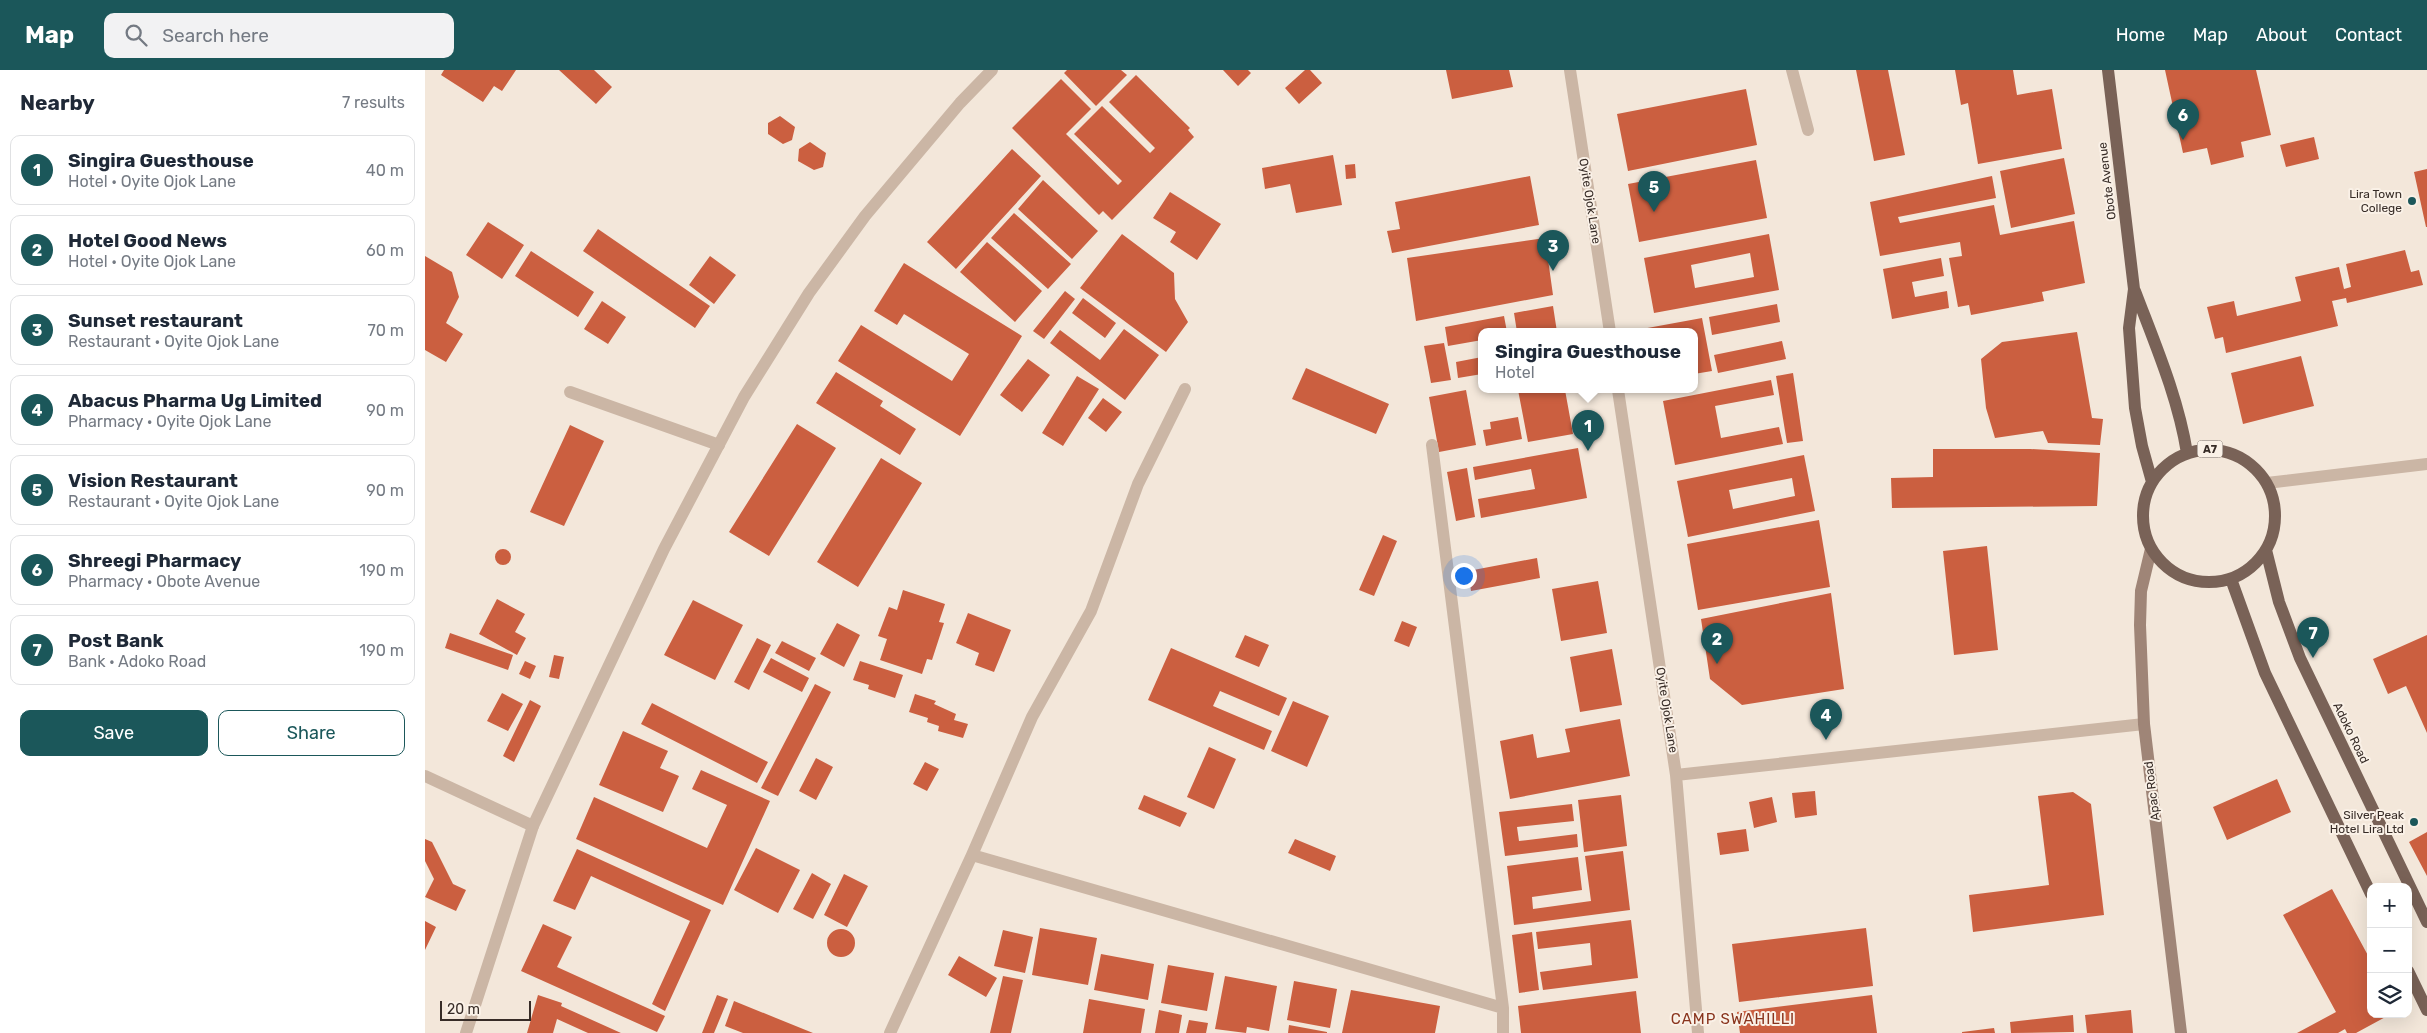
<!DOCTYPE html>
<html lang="en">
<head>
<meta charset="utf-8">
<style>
	body { margin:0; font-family:Rubik,sans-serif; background:#f2f2f3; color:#1f2937 }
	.controls { position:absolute; right:15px; bottom:15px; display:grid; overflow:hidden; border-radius:10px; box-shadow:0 5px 20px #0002 }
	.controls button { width:45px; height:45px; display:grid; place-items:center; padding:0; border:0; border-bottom:1px solid #e0e1e3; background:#fff; color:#1f2937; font:25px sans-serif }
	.scale { position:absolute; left:15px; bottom:12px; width:91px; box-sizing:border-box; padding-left:5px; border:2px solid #372c27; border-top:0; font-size:14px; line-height:18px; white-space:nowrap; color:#372c27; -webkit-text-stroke:4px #faf1e7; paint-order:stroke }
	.you { position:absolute; left:1038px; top:505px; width:18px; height:18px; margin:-12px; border:4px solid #fff; border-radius:50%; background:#1a73e8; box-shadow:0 0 0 8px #1a73e833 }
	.badge { display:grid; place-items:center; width:32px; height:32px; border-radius:50%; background:#1b575a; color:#fff; font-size:16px; font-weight:700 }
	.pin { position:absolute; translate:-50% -41px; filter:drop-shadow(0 1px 2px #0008) }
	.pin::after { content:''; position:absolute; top:26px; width:18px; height:15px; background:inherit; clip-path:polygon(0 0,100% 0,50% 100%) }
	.popup { position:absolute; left:1053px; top:258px; width:220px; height:65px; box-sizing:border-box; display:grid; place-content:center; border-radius:10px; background:#fff; filter:drop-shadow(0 1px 4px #0005); font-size:16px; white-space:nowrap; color:#747a83 }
	.popup b { font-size:19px; color:#1f2937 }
	.popup::after { content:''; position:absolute; left:50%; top:100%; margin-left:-10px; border:10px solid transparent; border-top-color:#fff }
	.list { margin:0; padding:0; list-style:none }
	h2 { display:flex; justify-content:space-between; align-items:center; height:65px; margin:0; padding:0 20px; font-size:21px }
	h2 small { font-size:16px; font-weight:400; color:#747a83 }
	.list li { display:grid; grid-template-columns:32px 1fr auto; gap:15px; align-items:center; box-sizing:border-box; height:70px; margin:0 10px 10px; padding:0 10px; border:1px solid #e0e1e3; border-radius:10px }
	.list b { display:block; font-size:19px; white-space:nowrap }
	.list p { margin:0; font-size:16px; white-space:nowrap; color:#747a83 }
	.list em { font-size:16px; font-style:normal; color:#747a83 }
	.actions { display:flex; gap:10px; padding:15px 20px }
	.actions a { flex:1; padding:11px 0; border:1px solid #1b575a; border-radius:10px; text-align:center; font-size:18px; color:#1b575a }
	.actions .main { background:#1b575a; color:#fff }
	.icon { flex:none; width:28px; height:28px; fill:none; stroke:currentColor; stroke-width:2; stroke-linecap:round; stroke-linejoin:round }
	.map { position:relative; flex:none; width:2002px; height:963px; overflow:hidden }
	header { display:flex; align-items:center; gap:30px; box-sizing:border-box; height:70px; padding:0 25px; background:#1b575a; color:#fff }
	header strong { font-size:24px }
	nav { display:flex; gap:28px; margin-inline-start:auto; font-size:18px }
	.search { width:350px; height:45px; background:#f2f2f3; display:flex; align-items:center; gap:12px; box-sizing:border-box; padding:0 18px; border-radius:10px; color:#747a83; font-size:19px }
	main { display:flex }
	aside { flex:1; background:#fff }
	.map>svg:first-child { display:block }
	.building { fill:#cb5f40; fill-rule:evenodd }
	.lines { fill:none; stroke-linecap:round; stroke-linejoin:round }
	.service { stroke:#cbb6a5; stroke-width:12 }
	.minor { stroke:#cbb6a5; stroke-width:12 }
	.tertiary { stroke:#cbb6a5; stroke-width:12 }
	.secondary { stroke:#9f8577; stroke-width:12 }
	.primary { stroke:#796257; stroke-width:12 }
	.poi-dot { fill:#1b575a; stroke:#faf1e7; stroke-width:2 }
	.labels { text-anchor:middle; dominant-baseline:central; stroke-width:4; stroke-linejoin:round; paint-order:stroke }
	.shield { fill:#faf1e7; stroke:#726761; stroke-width:1 }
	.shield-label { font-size:11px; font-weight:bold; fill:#372c27 }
	.street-label { font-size:12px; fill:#372c27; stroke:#faf1e7 }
	.poi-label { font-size:12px; fill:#372c27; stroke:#faf1e7; text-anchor:end }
	.quarter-label { font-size:15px; letter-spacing:1px; fill:#89341d; stroke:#faf1e7 }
</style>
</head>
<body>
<header>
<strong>Map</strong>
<div class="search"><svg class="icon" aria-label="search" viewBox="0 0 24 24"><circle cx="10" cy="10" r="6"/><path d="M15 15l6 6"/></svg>Search here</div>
<nav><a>Home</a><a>Map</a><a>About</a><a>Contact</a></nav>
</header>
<main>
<aside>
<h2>Nearby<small>7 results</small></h2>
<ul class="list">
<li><span class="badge">1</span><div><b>Singira Guesthouse</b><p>Hotel · Oyite Ojok Lane</p></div><em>40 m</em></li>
<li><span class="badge">2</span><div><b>Hotel Good News</b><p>Hotel · Oyite Ojok Lane</p></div><em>60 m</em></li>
<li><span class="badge">3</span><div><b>Sunset restaurant</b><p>Restaurant · Oyite Ojok Lane</p></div><em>70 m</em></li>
<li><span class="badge">4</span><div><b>Abacus Pharma Ug Limited</b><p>Pharmacy · Oyite Ojok Lane</p></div><em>90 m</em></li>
<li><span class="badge">5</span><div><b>Vision Restaurant</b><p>Restaurant · Oyite Ojok Lane</p></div><em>90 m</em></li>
<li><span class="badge">6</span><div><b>Shreegi Pharmacy</b><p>Pharmacy · Obote Avenue</p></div><em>190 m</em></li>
<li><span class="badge">7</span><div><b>Post Bank</b><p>Bank · Adoko Road</p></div><em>190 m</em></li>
</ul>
<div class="actions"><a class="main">Save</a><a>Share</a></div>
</aside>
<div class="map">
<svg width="2002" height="963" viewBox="0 0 2002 963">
	<rect width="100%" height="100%" fill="#f3e7da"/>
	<path class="building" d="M19 0H91L77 21 69 16 58 32 16 5Z
		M134 0H169L187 17 171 34Z
		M642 0H696L702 5 671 36 639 3Z
		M798 0H823L826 3 813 16Z
		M880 0H885L897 13 874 34 860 18Z
		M1021 0H1084L1088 17 1027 29Z
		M1431 0H1463L1480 85 1449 91Z
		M1530 0H1588L1592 25 1627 19 1637 79 1553 94 1543 33 1536 35Z
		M1740 0H1831L1846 65 1816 72 1819 87 1786 95 1782 78 1758 83Z
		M711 5 765 58 763 60 769 67 687 150 678 141 674 145 587 58 636 9 666 39 641 64 693 115 697 111 649 64 677 36 725 83 730 78 684 32Z
		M1321 19 1332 75 1203 101 1192 44Z
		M355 46 370 57 367 70 358 74 343 64V53Z
		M1889 67 1894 89 1861 97 1855 75Z
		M385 72 401 83 398 97 389 100 373 91 374 79Z
		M587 79 616 106 531 199 502 172Z
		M908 85 917 135 871 143 865 114 840 119 837 98Z
		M1639 88 1650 144 1586 158 1575 101Z
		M1331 90 1342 148 1214 172 1203 114Z
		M930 94 931 108 921 109 920 95Z
		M2002 99V157H2001L1989 102Z
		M1105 106 1114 155 967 183 962 161 975 159 970 132Z
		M1567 106 1571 128 1473 147 1475 153 1569 135 1575 165 1649 151 1660 213 1617 222 1619 231 1546 245 1544 235 1533 237 1524 188 1537 186 1535 172 1455 186 1445 132Z
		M618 110 673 161 647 189 593 139Z
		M745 122 796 154 772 190 745 172 751 162 728 148Z
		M589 143 646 194 623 219 566 168Z
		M63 152 99 175 77 209 41 185Z
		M173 159 285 236 270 258 158 181Z
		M697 164 749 203 750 229 763 252 741 282 655 218Z
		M1344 164 1354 220 1229 243 1219 188ZM1325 183 1329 207 1270 218 1266 195Z
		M1120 168 1128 225 991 251 982 188Z
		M562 172 617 221 590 252 535 202Z
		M1980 180 1986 202 1994 200 1998 215 1922 233 1921 228 1907 231 1913 256 1801 283 1798 267 1790 269 1782 237 1809 231 1812 246 1876 231 1870 207 1914 197 1919 219 1926 217 1921 194Z
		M106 181 169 222 153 247 90 206Z
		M0 186 27 202 34 227 21 253 38 264 21 292 0 280Z
		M285 186 311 205 289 234 264 215Z
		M1516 188 1519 206 1487 212 1490 227 1522 221 1524 238 1467 249 1458 199Z
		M479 193 597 266 535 366 413 291 436 255 527 311 544 284 479 244 472 255 449 241Z
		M640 221 650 229 619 269 608 261Z
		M658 228 691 253 680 268 647 243Z
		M177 231 201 247 183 274 159 259Z
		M1352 234 1355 252 1287 265 1284 247Z
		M1128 236 1132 262H1092L1089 243Z
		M1079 246 1082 262H1057V270L1023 276 1020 257Z
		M1277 248 1287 301 1269 304V262H1218L1217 259Z
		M699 259 734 285 700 330 625 273 635 260 675 290Z
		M1652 262 1667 348 1678 349 1675 375 1623 373 1618 361 1570 368 1561 338 1556 289 1577 272Z
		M1357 271 1361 289 1293 303 1289 285Z
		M1019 273 1026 310 1006 313 999 276Z
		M1876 286 1889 336 1818 354 1806 303Z
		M1057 287V304L1033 308 1031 292Z
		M603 289 625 305 597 342 575 325Z
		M881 298 964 334 951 364 867 329Z
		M411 302 458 331 455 336 491 359 475 385 391 333Z
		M1368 303 1378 371 1362 373 1351 306Z
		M652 306 674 319 638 376 617 363Z
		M1346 310 1349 325 1290 336 1296 368 1354 357 1358 374 1250 395 1238 331Z
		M1041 320 1051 375 1014 382 1004 327Z
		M1093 320H1140L1148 364 1103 372Z
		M678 328 697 342 681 362 663 348Z
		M1093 347 1097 369 1061 376 1058 360 1066 359 1065 352Z
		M372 354 411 378 344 486 304 462Z
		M145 355 179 371 139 456 105 442Z
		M1153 378 1162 428 1056 448 1053 429 1110 419 1106 399 1050 410 1048 397Z
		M1508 379H1605L1675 383 1672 436 1467 438 1466 408 1508 407Z
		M1379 385 1390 441 1263 467 1252 411ZM1367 408 1370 426 1308 439 1304 420Z
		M456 388 497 413 433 517 392 492Z
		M1042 398 1050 447 1031 451 1022 402Z
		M1394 450 1405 517 1273 540 1262 474Z
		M958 465 972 471 949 526 934 520Z
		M1562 476 1573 580 1529 585 1518 481Z
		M70 487a8 8 0 1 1 16 0a8 8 0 1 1-16 0Z
		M1112 488 1115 508 1046 521 1043 501Z
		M1173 511 1182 563 1136 571 1127 519Z
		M478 520 520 534 514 552 519 553 507 590 502 589 497 604 455 590 462 569 453 566 464 537 472 540Z
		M1406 523 1419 619 1317 635 1285 609 1276 549Z
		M72 529 100 544 90 562 101 568 92 585 54 564Z
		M268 530 318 555 290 610 239 585Z
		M543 543 586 560 569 602 550 595 554 583 531 573Z
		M977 551 992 557 984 577 969 571Z
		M412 553 435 565 419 597 395 584Z
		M25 563 88 585 83 600 20 578Z
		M820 565 844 575 834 597 810 587Z
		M2002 565V663L1981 616 1963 624 1948 589Z
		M332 568 346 575 324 620 309 612Z
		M357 571 391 588 384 601 350 583Z
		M746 578 862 628 854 646 795 621 788 636 847 661 839 680 723 630Z
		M1187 579 1197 635 1155 642 1145 587Z
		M129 585 139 587 134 609 124 607Z
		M346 588 384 608 377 622 338 602Z
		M100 591 111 596 105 609 94 604Z
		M435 591 478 605 470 628 443 619 444 615 428 610Z
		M390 614 406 622 353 726 336 718Z
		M77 623 98 634 83 661 62 651Z
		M490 624 511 631 509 634 531 644 529 650 543 654 538 668 513 661 514 656 502 652 503 648 484 642Z
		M105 630 116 636 89 692 78 686Z
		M868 631 904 646 882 697 846 681Z
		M227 633 343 692 332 713 216 654Z
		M1195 649 1205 706 1085 729 1075 671 1108 664 1112 688 1145 682 1140 659Z
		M198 661 243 681 235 698 254 706 238 742 174 715Z
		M784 677 811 689 789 739 762 727Z
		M391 688 408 697 391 730 374 721Z
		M500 692 514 699 502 721 488 714Z
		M276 700 345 731 298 835 151 769 169 727 282 778 302 735 267 719Z
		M1852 709 1866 742 1802 770 1788 737Z
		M1390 721 1392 745 1370 748 1367 723Z
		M1648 722 1666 734 1679 845 1548 862 1544 825 1624 815 1613 726Z
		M719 725 762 743 755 757 713 739Z
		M1196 725 1202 776 1159 782 1153 730Z
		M1347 727 1352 752 1329 758 1324 732Z
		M1147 734 1149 751 1092 757 1094 771 1152 764 1153 777 1080 786 1074 742Z
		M1321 759 1324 781 1295 785 1292 763Z
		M2002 762V806L1984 772Z
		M0 769 7 772 28 814 41 820 31 841 0 827 9 809 0 791Z
		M870 769 911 786 905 801 863 783Z
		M331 778 375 800 353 843 309 820Z
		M152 779 286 840 240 941 227 934 265 851 166 806 150 840 128 831Z
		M1198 781 1205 840 1089 855 1082 796 1153 787 1157 820 1107 827 1108 839 1166 831 1160 786Z
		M387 803 406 814 388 849 368 839Z
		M419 804 443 816 422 857 399 845Z
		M1907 819 1946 891V944H1966L1931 963H1922L1920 959 1913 963H1872L1911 942 1858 845Z
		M1206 850 1213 908 1118 920 1115 902 1167 895 1165 873 1113 879 1111 862Z
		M0 851 11 857 0 880Z
		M118 854 147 867 132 897 240 946 232 962 96 901Z
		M615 858 672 868 663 915 607 905Z
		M1441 858 1448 916 1314 932 1307 874Z
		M402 873a14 14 0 1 1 28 0a14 14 0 1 1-28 0Z
		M578 860 608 867 600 903 569 896Z
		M1107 862 1114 920 1094 923 1087 865Z
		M676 884 729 894 723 930 669 920Z
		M534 886 572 908 561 927 523 905Z
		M743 895 789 903 782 941 736 933Z
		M578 906 598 910 586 963H565Z
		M800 906 852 916 844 961 822 957 821 963 790 959Z
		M869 911 912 919 905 958 862 950Z
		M926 920 1015 936 1010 963H917Z
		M1211 921 1216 963H1096L1093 936Z
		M113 925 137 933 136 936 196 963H163L132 949 128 963H102Z
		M292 925 303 929 289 963H277Z
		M1447 925 1452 963H1315L1312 942Z
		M664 929 720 939 716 963H658Z
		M309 931 388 963H318L300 956Z
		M734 940 757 945 754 963H730Z
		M1706 940 1708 963H1662L1660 945Z
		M1648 945 1649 962 1586 963 1585 952Z
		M764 950 783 953 781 963H761Z
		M864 955 902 962V963H863Z
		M1569 958 1570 963H1537V962Z"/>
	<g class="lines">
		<path class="service" d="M145 322 294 375"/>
		<path class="minor" d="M1367 0 1383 60
			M1007 375 1078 938V963
			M0 706 108 756
			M547 785 1078 938
			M465 963 547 785 607 647 666 541 713 414 760 319"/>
		<path class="tertiary" d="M1145 0 1185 262
			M1193 320 1251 705 1273 963
			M1842 413 2002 394
			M1251 705 1719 654
			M41 963 108 756 239 479 319 327 384 223 440 146 535 33 567 0"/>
		<path class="secondary" d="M1726 479 1716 521 1715 555 1719 654 1756 963"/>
		<path class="primary" d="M1683 0 1709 219 1704 258 1710 338 1717 376 1727 412
			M1710 221C1730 274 1753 327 1762 383
			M1718 446a66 66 0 1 1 132 0a66 66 0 1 1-132 0Z
			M1841 480 1854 532 1875 588 2002 852
			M1806 509 1840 603 1946 824
			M1983 901 2002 940"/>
	</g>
	<g class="poi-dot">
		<circle cx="1987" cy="131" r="5"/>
		<circle cx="1989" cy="752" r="5"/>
	</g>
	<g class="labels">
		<rect class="shield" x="1772.5" y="370.5" width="25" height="17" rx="4"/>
		<g class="shield-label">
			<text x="1785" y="379">A7</text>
		</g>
		<g class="street-label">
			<text transform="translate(1682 111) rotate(-97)">Obote Avenue</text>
			<text transform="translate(1165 131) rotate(81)">Oyite Ojok Lane</text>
			<text transform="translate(1242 640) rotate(81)">Oyite Ojok Lane</text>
			<text transform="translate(1926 663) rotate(64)">Adoko Road</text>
			<text transform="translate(1727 721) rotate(-97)">Apac Road</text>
		</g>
		<g class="poi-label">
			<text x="1977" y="124">Lira Town<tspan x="1977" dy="14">College</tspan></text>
			<text x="1979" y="745">Silver Peak<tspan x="1979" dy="14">Hotel Lira Ltd</tspan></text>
		</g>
		<g class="quarter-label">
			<text x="1308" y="949">CAMP SWAHILLI</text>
		</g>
	</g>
</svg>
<div class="controls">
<button>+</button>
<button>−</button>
<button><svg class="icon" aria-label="layers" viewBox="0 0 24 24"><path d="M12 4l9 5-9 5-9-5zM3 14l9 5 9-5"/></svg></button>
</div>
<div class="scale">20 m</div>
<div class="you"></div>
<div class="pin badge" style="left:1163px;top:381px">1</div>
<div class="popup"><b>Singira Guesthouse</b>Hotel</div>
<div class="pin badge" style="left:1292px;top:594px">2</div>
<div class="pin badge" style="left:1128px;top:201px">3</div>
<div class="pin badge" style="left:1401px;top:670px">4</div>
<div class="pin badge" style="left:1229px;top:142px">5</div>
<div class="pin badge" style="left:1758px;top:70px">6</div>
<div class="pin badge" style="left:1888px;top:588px">7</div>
</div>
</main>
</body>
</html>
